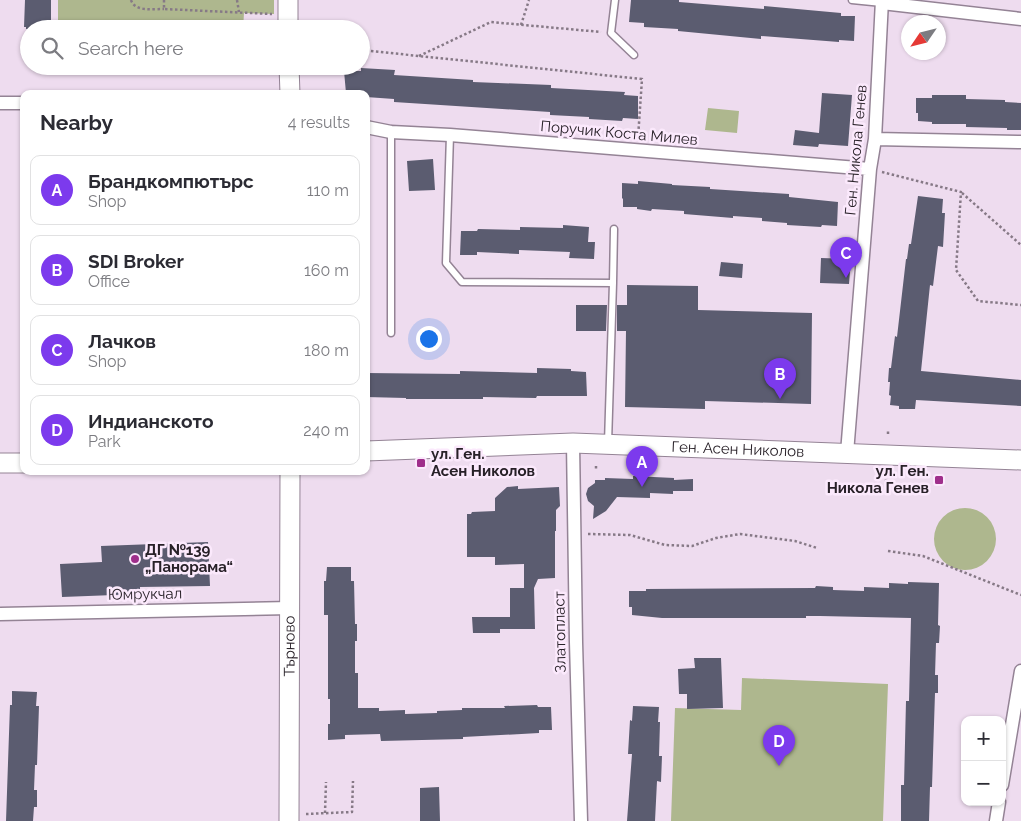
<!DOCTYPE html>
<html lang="en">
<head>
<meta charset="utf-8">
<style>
	body { margin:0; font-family:Raleway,sans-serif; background:#f7f7f7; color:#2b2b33 }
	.controls { position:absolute; right:15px; bottom:15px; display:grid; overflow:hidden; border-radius:10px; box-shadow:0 1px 4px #0004 }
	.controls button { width:45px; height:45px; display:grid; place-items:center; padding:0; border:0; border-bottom:1px solid #e1e1e2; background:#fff; color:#2b2b33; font:25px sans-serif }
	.compass { position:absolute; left:901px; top:15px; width:45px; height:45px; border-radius:50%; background:#fff; box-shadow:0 1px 4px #0004; rotate:235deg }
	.you { position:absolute; left:428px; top:338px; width:18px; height:18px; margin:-12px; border:4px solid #fff; border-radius:50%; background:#1a73e8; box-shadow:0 0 0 8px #1a73e833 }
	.badge { display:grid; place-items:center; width:32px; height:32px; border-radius:50%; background:#7c3aed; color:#fff; font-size:16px; font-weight:700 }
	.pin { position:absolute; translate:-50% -41px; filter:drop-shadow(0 1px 2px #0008) }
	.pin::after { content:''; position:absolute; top:26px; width:18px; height:15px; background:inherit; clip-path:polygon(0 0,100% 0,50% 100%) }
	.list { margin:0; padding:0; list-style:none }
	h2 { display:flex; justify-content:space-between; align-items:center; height:65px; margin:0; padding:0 20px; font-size:21px }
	h2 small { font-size:16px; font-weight:400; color:#7c7c81 }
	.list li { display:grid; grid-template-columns:32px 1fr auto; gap:15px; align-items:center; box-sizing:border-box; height:70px; margin:0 10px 10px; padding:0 10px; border:1px solid #e1e1e2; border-radius:10px }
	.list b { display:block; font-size:19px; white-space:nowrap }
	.list p { margin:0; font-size:16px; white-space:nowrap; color:#7c7c81 }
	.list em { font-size:16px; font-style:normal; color:#7c7c81 }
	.icon { flex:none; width:28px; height:28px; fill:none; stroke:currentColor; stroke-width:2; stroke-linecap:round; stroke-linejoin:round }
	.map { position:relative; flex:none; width:1021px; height:821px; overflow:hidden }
	.search { position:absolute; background:#fff; box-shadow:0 1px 4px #0004; left:20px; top:20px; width:350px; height:55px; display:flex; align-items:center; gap:12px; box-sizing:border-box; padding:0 18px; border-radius:28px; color:#7c7c81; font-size:19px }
	.panel { position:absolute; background:#fff; box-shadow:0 1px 4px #0004; left:20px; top:90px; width:350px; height:385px; border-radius:10px }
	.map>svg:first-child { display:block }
	.green { fill:#aeb78e }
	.building { fill:#5b5c70 }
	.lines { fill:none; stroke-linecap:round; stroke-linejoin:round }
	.lane-casing { stroke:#948395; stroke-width:9 }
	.street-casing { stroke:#948395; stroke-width:15 }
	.secondary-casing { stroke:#948395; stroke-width:21 }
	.path { stroke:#867986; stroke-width:2.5; stroke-dasharray:2.5 2.5; stroke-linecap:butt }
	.lane { stroke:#fff; stroke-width:6 }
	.street { stroke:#fff; stroke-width:12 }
	.secondary { stroke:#fff; stroke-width:19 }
	.poi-dot { fill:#9f2e8b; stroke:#fbe9fc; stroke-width:2 }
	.labels { text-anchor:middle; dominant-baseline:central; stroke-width:5; stroke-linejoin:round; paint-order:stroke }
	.street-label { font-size:15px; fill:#282128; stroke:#fbe9fc }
	.poi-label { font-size:15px; font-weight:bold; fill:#282128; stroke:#fbe9fc; text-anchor:start }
</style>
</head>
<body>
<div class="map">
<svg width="1021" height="821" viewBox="0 0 1021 821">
	<rect width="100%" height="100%" fill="#eedcef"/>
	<path class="green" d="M58 0H274V14L244 13 243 29H109L58 27Z
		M708 108 739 111 737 133 705 130Z
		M934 539a31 31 0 1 1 62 0a31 31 0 1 1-62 0Z
		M742 678 888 684 883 821H671L675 708 741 710Z"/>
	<path class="building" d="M25 0H51V29H26V27H24Z
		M631 0H679V2L764 9V6L841 13V16H855L854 41 839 40V42L761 36V39L678 31V29L644 27V23L629 22Z
		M361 68 395 70 394 75 473 80V82L551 85V88L625 92 624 95 638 96V119L623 118 622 121 589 119V117L550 115V112L394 102V99L366 97V94L346 93 344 71H361Z
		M822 93 852 95 848 146 819 144 818 147 793 145 795 130 819 133Z
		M932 95H966V99L1005 100V102L1021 103V130H1007V128L966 127V124H932V122L918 121V113H916V98H932Z
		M433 159 435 190 409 191 407 161Z
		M638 181 672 184V185L710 187V189L789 194V197L838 202 837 226 822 225 821 227 787 225V223L762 221V218L733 216V218L684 214V211L652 209 651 211 637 209V207H623V199L622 198V183L638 184Z
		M918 196 943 199 942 213H945L943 247 938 246 933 286 930 285 921 371 1021 380V406L916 400 915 409H899V406L890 405 891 396 889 395 890 382H888L889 368H891L895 336 897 337 906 259H907L909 244H911Z
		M563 225 589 227 588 242H595L594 259 569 258 570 252 519 250V254L477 252V255H460L461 231H477L478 229 520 230V227L563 228Z
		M821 258 851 259 849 284 820 283Z
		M721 262 743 264 742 278 719 276Z
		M627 285 698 286V310L812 313 811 404 705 401V409L625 407 626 331H617V305H627Z
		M576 305H607L606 331H576Z
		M537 368 571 369V371L586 372 587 396H537L536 398 483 397V399H406V398L366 397V373L460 374V371L537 373Z
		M633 476 674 478V480L693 479V491H673V494L650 493V498L617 497 606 511 593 519 594 506 588 501 586 494 588 488 595 483V480H605V478L633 479Z
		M518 486V489L559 487 560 506 556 510V531H555V578L538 579 534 588 535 629H500V633H473L472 617H510V588H524V564L495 565V557H467V514H471L472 512 495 511V498L507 487Z
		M208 542 210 586 140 587V594L62 597 60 564 102 562 101 546Z
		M327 567H351V581H354L355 624H357V641H355V673H358V708H379V711L405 710V714L437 713V711L462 710V708H505L504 706 537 705 538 707H551L552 730H539V733L463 737V739L381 741 380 734 345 735V739L328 740V724H330V699H328V615H324V581H326Z
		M908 582 939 583 938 625 940 626 939 643H936L935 675H938V693H935L932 787H930L929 821H901V785H904L906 701H909L911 618 820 616H806V618H662L632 615V607H629V591H646V589L815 588 816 586 833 587V590L864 591V587L889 588V583L908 584Z
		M694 658H721L723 708 687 709V694H679L678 669 695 668Z
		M12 691 37 692 36 706H39L37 765H35L34 790H37V807H34L33 821H6L10 705H12Z
		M633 706 659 707 658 722H660L659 756H662L661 782 657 781 655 821H627L632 754H628L630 720 632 721Z
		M439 787 440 821H420V788Z"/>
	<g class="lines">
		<g class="lane-casing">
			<path id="lane" d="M615 0 611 33 634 55
				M852 0 882 3
				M450 135 446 263 462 282 613 283 608 443
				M613 283 614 229
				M391 333V132"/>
		</g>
		<g class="street-casing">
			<path id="street" d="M882 3 1021 19
				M0 103H24
				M366 127 391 132 450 135 870 169
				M875 139 1021 142
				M573 443 576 642 581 821
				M847 453 870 169 875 139 882 0
				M0 614 290 608
				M1002 785 1021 671
				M996 821 999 802"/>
		</g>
		<g class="secondary-casing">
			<g id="secondary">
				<path d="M288 0V29"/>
				<path d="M289 66 290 94"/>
				<path id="s1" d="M366 451 573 443 1021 460"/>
				<path d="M0 463H24"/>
				<path id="s2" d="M289 821 290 471"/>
			</g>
		</g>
		<path class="path" d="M131 0C135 12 153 9 164 9
			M164 0V9L272 14
			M237 0 239 12
			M521 25 529 0
			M361 50 642 79 638 138
			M419 56 491 22 601 32
			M882 172 961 192 956 270 978 301 1021 305
			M962 193 1021 245
			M888 434V429
			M596 466V471
			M886 482V476
			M588 534 630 535 665 545 692 546 716 538 740 534 795 541 817 548
			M888 551 923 556 1021 595
			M325 813 326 782
			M306 814 352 812 353 781"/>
		<use href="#lane" class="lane"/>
		<use href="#street" class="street"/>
		<use href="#secondary" class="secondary"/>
	</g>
	<g class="poi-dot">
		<rect x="416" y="458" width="10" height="10" rx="2.5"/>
		<rect x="934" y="475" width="10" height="10" rx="2.5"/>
		<circle cx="135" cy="559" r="5"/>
	</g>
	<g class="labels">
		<g class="street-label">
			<text transform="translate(619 133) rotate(5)">Поручик Коста Милев</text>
			<text transform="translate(856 150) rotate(-85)">Ген. Никола Генев</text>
			<text stroke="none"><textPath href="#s1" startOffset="372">Ген. Асен Николов</textPath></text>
			<text transform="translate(145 594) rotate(-1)">Юмрукчал</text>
			<text transform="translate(560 632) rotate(-91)">Златопласт</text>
			<text stroke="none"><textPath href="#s2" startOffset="175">Търново</textPath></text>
		</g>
		<g class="poi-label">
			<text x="431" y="454">ул. Ген.<tspan x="431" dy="17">Асен Николов</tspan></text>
			<text x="929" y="471" text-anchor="end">ул. Ген.<tspan x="929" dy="17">Никола Генев</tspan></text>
			<text x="145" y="550">ДГ №139<tspan x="145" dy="17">„Панорама“</tspan></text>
		</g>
	</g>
</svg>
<div class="controls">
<button>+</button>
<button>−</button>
</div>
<svg class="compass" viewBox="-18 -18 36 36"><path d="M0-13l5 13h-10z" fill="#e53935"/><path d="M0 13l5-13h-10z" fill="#7c7c81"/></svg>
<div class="you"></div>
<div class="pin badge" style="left:642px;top:487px">A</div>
<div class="pin badge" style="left:780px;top:399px">B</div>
<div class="pin badge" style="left:846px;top:278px">C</div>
<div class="pin badge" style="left:779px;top:766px">D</div>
<div class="search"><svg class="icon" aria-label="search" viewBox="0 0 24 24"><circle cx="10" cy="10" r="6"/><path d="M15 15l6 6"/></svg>Search here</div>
<section class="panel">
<h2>Nearby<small>4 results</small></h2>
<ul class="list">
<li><span class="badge">A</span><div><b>Брандкомпютърс</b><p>Shop</p></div><em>110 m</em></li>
<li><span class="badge">B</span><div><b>SDI Broker</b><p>Office</p></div><em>160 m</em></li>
<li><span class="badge">C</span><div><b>Лачков</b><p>Shop</p></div><em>180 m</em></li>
<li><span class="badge">D</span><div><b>Индианското</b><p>Park</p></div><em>240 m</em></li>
</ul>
</section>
</div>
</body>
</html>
